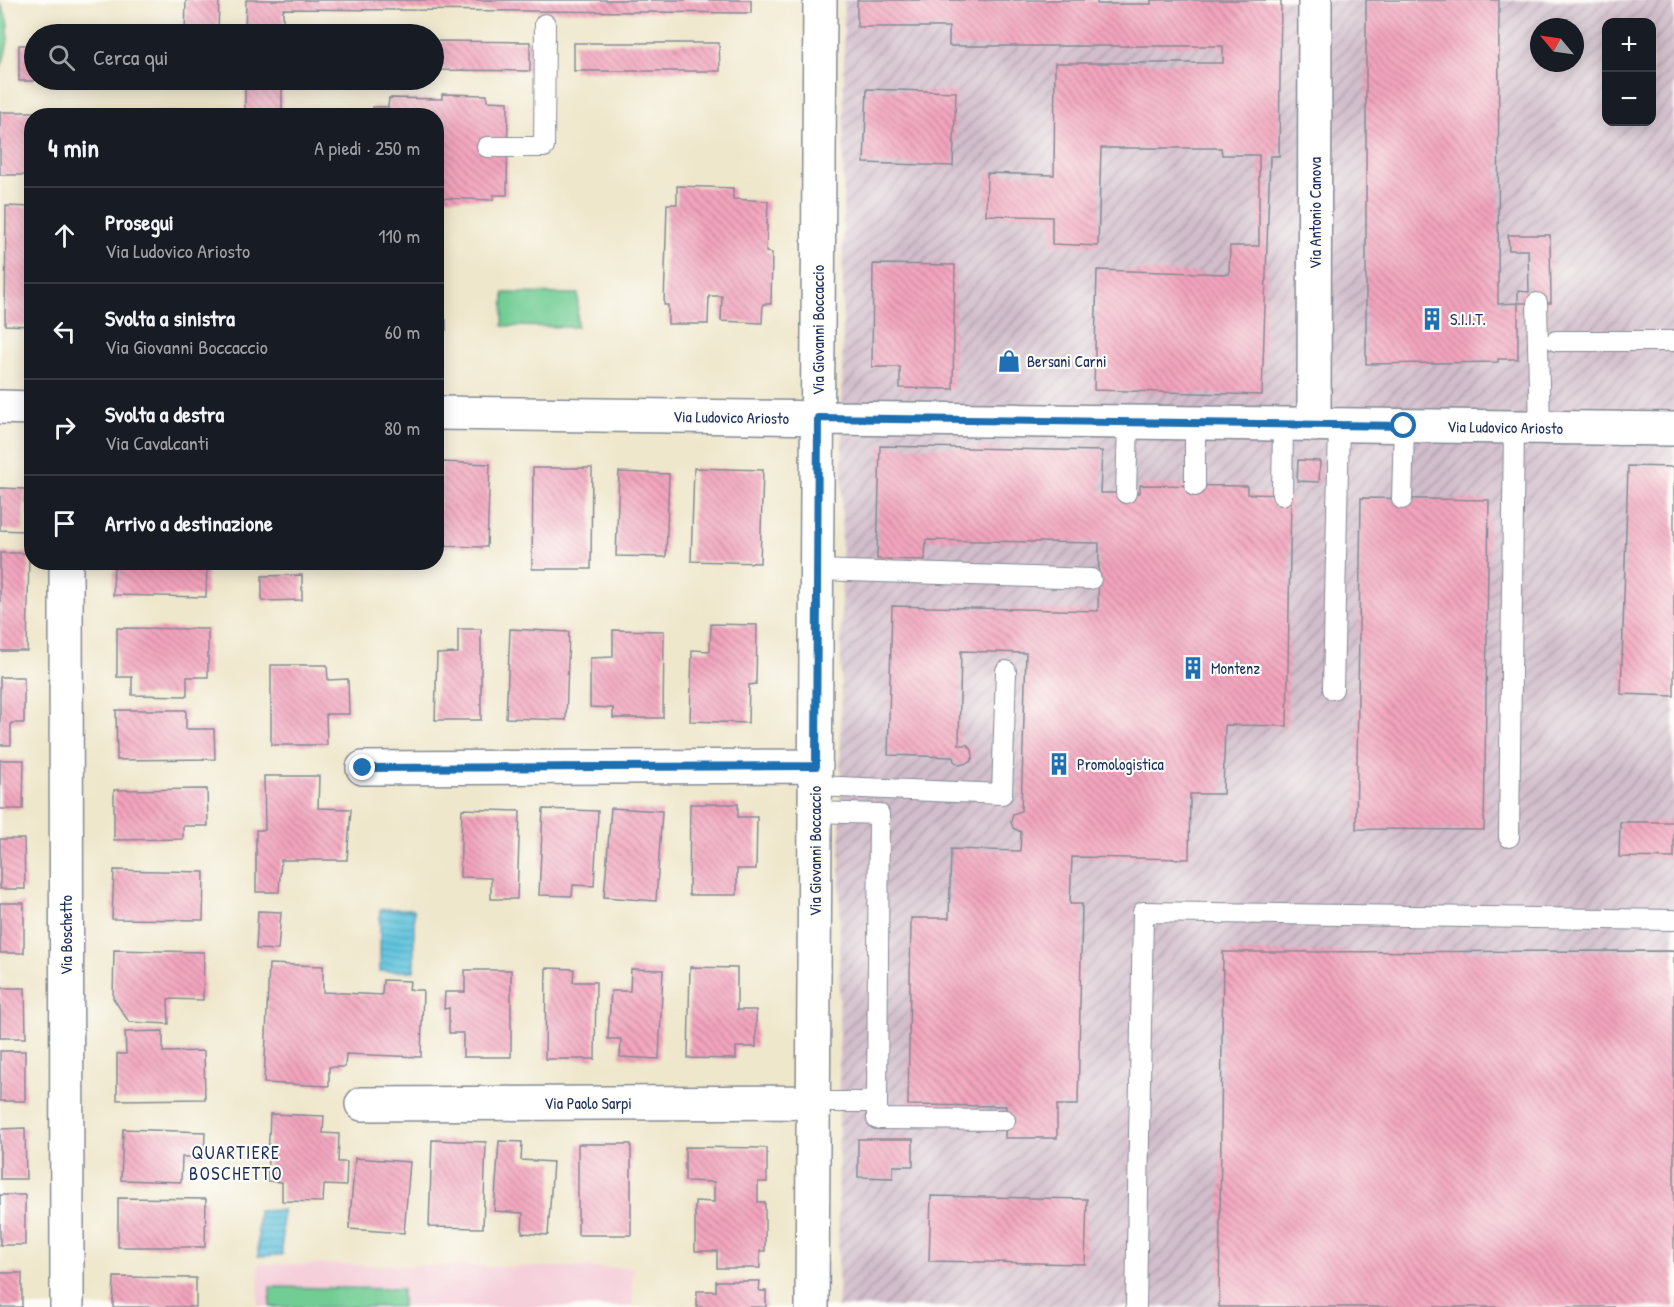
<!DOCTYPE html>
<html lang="it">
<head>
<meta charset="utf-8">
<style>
	body { margin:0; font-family:"Patrick Hand",sans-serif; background:#242831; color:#f1f3f6 }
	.controls { position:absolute; right:18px; top:18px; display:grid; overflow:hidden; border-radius:12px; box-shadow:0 3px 15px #0003 }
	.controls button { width:54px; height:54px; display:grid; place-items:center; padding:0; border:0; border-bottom:2px solid #363941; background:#171b24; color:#f1f3f6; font:30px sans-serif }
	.compass { position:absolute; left:1530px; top:18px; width:54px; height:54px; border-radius:50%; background:#171b24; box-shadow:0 3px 15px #0003; rotate:299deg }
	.stop { position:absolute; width:18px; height:18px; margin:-14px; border:4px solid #1f6fb2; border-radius:50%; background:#fff }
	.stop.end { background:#1f6fb2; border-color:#fff; box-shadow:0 2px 6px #0008 }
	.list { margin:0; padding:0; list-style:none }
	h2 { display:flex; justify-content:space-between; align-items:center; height:78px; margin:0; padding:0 24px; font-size:26px }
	h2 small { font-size:20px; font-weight:400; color:#9ea1a6 }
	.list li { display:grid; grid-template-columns:39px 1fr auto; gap:18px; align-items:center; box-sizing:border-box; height:96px; padding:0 24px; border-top:2px solid #363941 }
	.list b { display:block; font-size:22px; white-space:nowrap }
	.list p { margin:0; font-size:20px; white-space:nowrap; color:#9ea1a6 }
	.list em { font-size:20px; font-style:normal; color:#9ea1a6 }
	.icon { flex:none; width:33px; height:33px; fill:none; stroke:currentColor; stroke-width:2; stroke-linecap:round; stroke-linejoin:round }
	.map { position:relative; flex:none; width:1674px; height:1307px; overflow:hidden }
	.search { position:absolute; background:#171b24; box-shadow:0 3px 15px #0003; left:24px; top:24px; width:420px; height:66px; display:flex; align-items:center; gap:15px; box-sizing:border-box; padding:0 21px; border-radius:33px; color:#9ea1a6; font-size:22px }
	.panel { position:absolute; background:#171b24; box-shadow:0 3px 15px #0003; left:24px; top:108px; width:420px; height:462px; border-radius:24px }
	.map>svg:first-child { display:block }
	.built { fill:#f5cfda }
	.industrial { fill:url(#industrial-furrows); fill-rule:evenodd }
	.park { fill:#72cd94; stroke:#467e79; stroke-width:1.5 }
	.water { fill:url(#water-rules); stroke:#3e7a9e; stroke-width:1.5 }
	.building { fill:url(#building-back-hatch) }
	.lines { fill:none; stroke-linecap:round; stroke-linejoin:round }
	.service-casing { stroke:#858b95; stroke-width:22 }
	.minor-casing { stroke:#858b95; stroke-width:36 }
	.service { stroke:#fff; stroke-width:20 }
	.minor { stroke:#fff; stroke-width:33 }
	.route { stroke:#1f6fb2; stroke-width:8 }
	.labels { text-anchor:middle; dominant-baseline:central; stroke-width:4.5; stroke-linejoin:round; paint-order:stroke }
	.street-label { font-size:16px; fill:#1b2f5e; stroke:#fdfcf7 }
	.poi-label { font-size:16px; fill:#1b2f5e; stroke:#fdfcf7; text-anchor:start }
	.neighbourhood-label { font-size:18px; letter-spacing:1.5px; fill:#1b2f5e; stroke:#fdfcf7 }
</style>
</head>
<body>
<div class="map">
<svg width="1674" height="1307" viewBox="0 0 1674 1307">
	<defs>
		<pattern id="industrial-furrows" width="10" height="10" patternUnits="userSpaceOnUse" patternTransform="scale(1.5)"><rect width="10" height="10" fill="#d1bdcb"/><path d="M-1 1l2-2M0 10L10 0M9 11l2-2" fill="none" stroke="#a99aa8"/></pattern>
		<pattern id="water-rules" width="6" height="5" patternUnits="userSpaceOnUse" patternTransform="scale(1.5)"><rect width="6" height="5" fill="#60c4de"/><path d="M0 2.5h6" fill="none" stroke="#4ea0b7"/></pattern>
		<pattern id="building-back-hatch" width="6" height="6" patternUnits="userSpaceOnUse" patternTransform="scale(1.5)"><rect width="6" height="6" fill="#f3a4bd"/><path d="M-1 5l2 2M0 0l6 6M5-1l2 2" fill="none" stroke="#c4869d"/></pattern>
	</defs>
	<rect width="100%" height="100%" fill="#fdfcf7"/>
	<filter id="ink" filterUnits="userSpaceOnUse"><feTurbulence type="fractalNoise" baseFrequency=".0167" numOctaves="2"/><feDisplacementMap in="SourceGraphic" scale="12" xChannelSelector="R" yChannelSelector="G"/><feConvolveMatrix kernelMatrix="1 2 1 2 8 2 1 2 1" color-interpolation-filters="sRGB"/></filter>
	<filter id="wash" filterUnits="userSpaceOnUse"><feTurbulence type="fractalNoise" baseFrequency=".008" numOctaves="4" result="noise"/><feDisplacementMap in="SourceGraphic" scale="24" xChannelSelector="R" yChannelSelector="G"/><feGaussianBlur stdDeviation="1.35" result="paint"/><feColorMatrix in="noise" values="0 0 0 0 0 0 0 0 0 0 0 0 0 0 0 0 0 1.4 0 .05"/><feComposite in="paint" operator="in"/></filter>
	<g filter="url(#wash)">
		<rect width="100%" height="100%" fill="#efe7cc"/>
		<path class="built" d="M259 1264 633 1268 632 1307H258Z"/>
		<path class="industrial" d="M844 0H1674V1307H838ZM1606 22H1652V122H1606ZM1539 27H1575V63H1539Z"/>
		<path class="park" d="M0 4C14 25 8 48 0 70Z
			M504 293 578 294 577 327 503 326Z
			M270 1287 402 1289V1307H270Z"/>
		<path class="water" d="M380 909H414V971H380Z
			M282 1210V1255L258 1256V1211Z"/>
		<g id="blocks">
			<path class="building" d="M186 0H219L218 34H185Z
				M246 0H751V13L283 9V34H245Z
				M857 0H1097V4H1151V0H1281L1279 156H1270L1262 395 1094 390 1097 270 1229 274 1230 246H1259V155H1222L1221 148H1101L1098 246 1052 244V217L986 215 987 173 1054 175 1055 63H1223V46H949V27H857Z
				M1366 0H1499L1498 304 1518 303V291L1529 292 1528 250H1509L1508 235H1550L1551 303H1518V359H1498V362L1366 364Z
				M434 41 530 42V71L434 70Z
				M574 43H719L720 71H574Z
				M19 45H34V81H19Z
				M110 80H218V82H110Z
				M245 80H282V116H245Z
				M867 89 956 92 953 166 864 163Z
				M442 94 487 95V101L508 102 507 195H493V200L440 198V194L436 193V116H373V107H388L389 98 442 99Z
				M0 112H217V116H32V175H0Z
				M677 186 733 188V199L768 201 766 252 772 253 771 304H763L762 323 721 321 722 296H709L708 324H668V305H664L667 204H677Z
				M6 206 32 207V326L5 325Z
				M873 264 955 265 953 389 900 388V367H872Z
				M436 320H446V330L436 329Z
				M880 446 1102 451 1100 493H1140V485L1247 486V494L1291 495 1287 726 1225 725 1223 794H1190L1189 859 1072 857 1070 904H1082L1078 1105H1057V1138H1005L1006 1106 908 1105 911 918H949L951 849 1020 851 1021 832 1013 828 1011 822 1013 814 1021 811 1026 653 961 651 959 745H968L972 750 973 757 970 762 960 765 954 761 953 757 888 755 892 606 1098 611 1099 543 926 540 925 560 877 559Z
				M1298 460 1320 461 1319 482 1297 481Z
				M441 462 490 464 487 547 438 546Z
				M1628 466 1674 467V696L1621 694Z
				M533 468H592L591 569H532Z
				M694 468 763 470 760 563 691 561Z
				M619 472 669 474 666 557 616 556Z
				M0 488 25 489 23 531 0 530Z
				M1361 498 1489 500 1484 830 1356 829Z
				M0 553H29L27 651H0Z
				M114 562H207L206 597 113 595Z
				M302 575V600L262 601V576Z
				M711 624 757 625 756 684 749 685 748 723 690 721 692 650 710 651Z
				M117 628 208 629V677H187V696L132 695V677H117Z
				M458 629H481V720H435L437 654 458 653Z
				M510 629 569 632 566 720 506 718Z
				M613 630 664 631 663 718H613V708L590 707V658L613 657Z
				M271 665H327L328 680 348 679 349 714H326L327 745H271Z
				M0 677H24V723H11V745H0Z
				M116 710H186V729H214L215 759 117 760Z
				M0 760H24L23 809H0Z
				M264 776H319L318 808 351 809 347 860H281L279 892H256V830H265Z
				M207 789 208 826H183V839L114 840V790Z
				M690 804H738V817H757L756 869H737V895H689Z
				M611 808 662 811 656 901 604 897Z
				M462 809 520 811 517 899H491V878L460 877Z
				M543 809 598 811 594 886 573 885 572 896 539 895Z
				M1620 822H1674V858L1619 857Z
				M0 839H24L25 889H0Z
				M114 870 204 872 203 920 112 919Z
				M0 903H24V953H0Z
				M258 911 281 912 278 950 256 949Z
				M114 950 204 952 203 1000 168 999 169 1024 129 1022 113 998Z
				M1674 951V1307H1219L1223 952Z
				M269 964 323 966V992L382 995 383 980 410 981 409 990H423L421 1057 346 1054 345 1067H329V1086L264 1083Z
				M690 967 737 968V1010H756V1047H736V1059L688 1058Z
				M546 968 574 969 573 982H596L595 1059H545Z
				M631 969 663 970 659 1059 620 1057 621 1039H608L611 991H630Z
				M465 970H511V1057H463V1033H449V1008L444 1009 445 992H465Z
				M0 988H25L26 1038H0Z
				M163 1031V1052L204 1051 205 1099 117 1100V1054H126L125 1032Z
				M0 1051H25V1101H0Z
				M270 1114 324 1116 323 1133 339 1134 338 1162H347L346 1186 324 1185 323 1202 282 1201V1182L267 1181Z
				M25 1128 26 1179H0V1129Z
				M123 1129 205 1132 204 1157H182L181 1182 121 1180Z
				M858 1139H913V1166H893V1178L858 1177Z
				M432 1140 486 1142 483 1228 429 1227Z
				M499 1141 522 1142 521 1160 553 1162 548 1235 522 1233 523 1213 494 1211Z
				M578 1144H631V1235H578Z
				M685 1147 767 1148V1182H758V1202H765V1251H760V1268H717V1251H695V1201L714 1202V1182L685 1181Z
				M355 1158 410 1162 404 1233 349 1229Z
				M0 1195H25V1245H0Z
				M931 1196 1087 1199 1085 1264 929 1261Z
				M118 1198 206 1199 205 1247H118Z
				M0 1273H22V1307H0Z
				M114 1277 196 1278V1307H113Z
				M716 1281H760L759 1291H766V1307H697V1291H716Z"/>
		</g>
	</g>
	<g filter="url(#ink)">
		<use href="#blocks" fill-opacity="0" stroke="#858b95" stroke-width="1.5"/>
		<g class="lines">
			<g class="service-casing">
				<path id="service" d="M487 147H544L545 24
					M1537 303 1540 428
					M1556 341H1674
					M1195 486V423
					M1126 493 1128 422
					M1282 495 1283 424
					M1402 499 1404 426
					M817 570 1091 579
					M1333 689 1339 425
					M816 786 1002 794 1006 671
					M1509 837 1514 428
					M814 1102H877L879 814 815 812
					M877 1102V1119L1005 1120
					M1136 1307 1143 912 1674 920"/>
			</g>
			<g class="minor-casing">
				<path id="minor" d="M0 407 32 408
					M436 413 1674 429
					M1314 425 1315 0
					M66 562 67 1307
					M363 768 816 766
					M362 1104 814 1102
					M812 1307 820 0"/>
			</g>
			<use href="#service" class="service"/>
			<use href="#minor" class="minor"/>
		</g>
	</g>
	<g class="lines" filter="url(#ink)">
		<path class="route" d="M363 768 816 766 818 418 1404 426"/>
	</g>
	<defs>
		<g id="building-bare" transform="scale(1.8)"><path d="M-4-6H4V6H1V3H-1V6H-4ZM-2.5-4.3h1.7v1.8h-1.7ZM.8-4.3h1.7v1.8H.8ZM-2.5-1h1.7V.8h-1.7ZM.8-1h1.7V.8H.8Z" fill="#1f6fb2" stroke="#fdfcf7" stroke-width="2.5" paint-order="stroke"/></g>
		<g id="shop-bare" transform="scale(1.8)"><path d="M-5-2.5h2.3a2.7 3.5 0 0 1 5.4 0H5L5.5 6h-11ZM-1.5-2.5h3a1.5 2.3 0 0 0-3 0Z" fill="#1f6fb2" stroke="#fdfcf7" stroke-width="2.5" paint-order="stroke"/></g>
	</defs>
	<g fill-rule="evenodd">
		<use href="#building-bare" x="1432" y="319"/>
		<use href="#shop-bare" x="1009" y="361"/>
		<use href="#building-bare" x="1193" y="668"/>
		<use href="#building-bare" x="1059" y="764"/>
	</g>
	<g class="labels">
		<g class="street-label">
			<text transform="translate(1315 213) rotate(-90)">Via Antonio Canova</text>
			<text transform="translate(818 330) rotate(-90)">Via Giovanni Boccaccio</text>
			<text transform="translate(731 417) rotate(1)">Via Ludovico Ariosto</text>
			<text transform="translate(1505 427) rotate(1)">Via Ludovico Ariosto</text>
			<text transform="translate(815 851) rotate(-90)">Via Giovanni Boccaccio</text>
			<text transform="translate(66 935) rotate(-90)">Via Boschetto</text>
			<text x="588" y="1103">Via Paolo Sarpi</text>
		</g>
		<g class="poi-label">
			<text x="1450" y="319">S.I.I.T.</text>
			<text x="1027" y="361">Bersani Carni</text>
			<text x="1211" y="668">Montenz</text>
			<text x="1077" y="764">Promologistica</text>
		</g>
		<g class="neighbourhood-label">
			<text x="236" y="1152">QUARTIERE<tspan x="236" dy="21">BOSCHETTO</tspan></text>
		</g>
	</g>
</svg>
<div class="controls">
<button>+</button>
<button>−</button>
</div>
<svg class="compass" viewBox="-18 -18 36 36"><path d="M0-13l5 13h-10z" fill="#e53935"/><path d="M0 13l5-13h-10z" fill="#9ea1a6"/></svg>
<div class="stop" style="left:1404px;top:426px"></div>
<div class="stop end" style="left:363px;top:768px"></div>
<div class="search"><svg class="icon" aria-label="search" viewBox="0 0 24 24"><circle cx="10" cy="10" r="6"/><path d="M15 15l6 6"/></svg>Cerca qui</div>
<section class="panel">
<h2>4 min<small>A piedi · 250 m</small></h2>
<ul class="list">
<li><svg class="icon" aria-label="ahead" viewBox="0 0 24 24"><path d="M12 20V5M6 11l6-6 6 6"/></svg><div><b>Prosegui</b><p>Via Ludovico Ariosto</p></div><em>110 m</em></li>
<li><svg class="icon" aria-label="left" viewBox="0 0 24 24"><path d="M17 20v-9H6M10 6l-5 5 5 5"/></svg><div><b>Svolta a sinistra</b><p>Via Giovanni Boccaccio</p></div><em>60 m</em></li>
<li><svg class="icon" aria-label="right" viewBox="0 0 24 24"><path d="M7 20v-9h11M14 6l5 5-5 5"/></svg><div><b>Svolta a destra</b><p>Via Cavalcanti</p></div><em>80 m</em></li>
<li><svg class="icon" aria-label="arrive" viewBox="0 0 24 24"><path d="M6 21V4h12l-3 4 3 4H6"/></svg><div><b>Arrivo a destinazione</b></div></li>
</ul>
</section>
</div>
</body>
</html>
